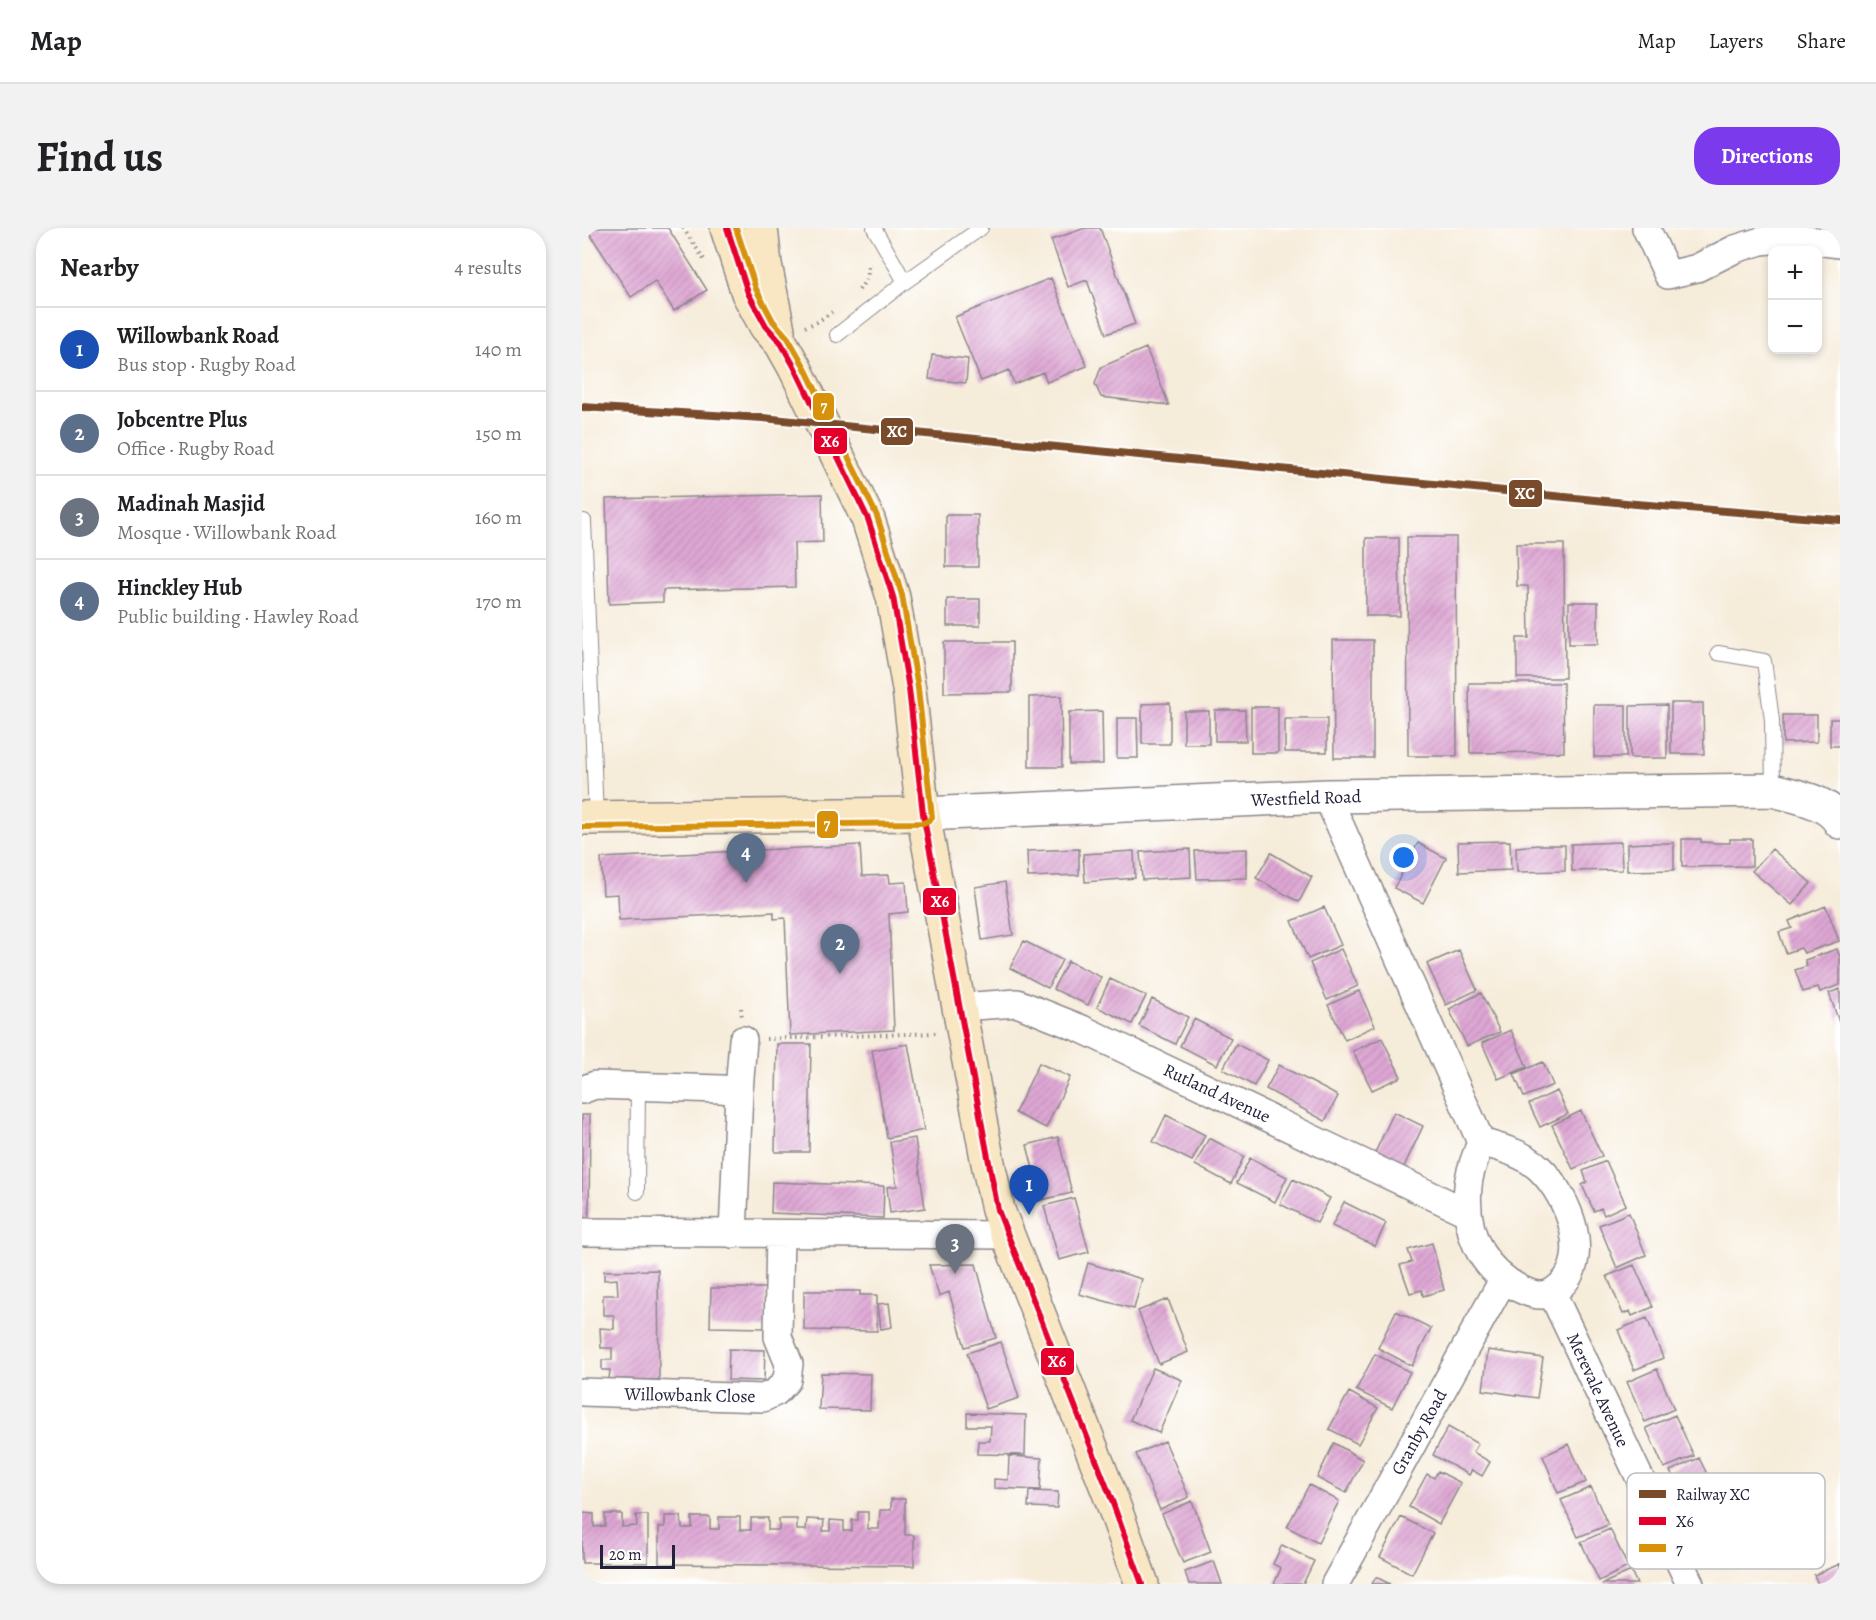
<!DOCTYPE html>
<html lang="en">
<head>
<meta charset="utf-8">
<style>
	body { margin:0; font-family:Alegreya,serif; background:#f2f2f2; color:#202124 }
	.controls { position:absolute; right:18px; top:18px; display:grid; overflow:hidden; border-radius:12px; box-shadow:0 3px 9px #0003 }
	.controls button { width:54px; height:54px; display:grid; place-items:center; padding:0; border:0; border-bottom:2px solid #e0e0e0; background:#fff; color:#202124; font:30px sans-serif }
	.scale { position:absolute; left:18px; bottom:15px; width:75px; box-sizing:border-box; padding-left:6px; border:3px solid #22223b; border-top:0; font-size:16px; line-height:21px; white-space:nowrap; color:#22223b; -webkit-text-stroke:4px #fff; paint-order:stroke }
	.you { position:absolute; left:822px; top:630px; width:21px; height:21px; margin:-15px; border:4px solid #fff; border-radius:50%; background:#1a73e8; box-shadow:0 0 0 9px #1a73e833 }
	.badge { display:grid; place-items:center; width:39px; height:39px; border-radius:50%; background:#7c3aed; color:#fff; font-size:20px; font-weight:700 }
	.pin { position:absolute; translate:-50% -50px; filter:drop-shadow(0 2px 3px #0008) }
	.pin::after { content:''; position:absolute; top:32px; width:21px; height:18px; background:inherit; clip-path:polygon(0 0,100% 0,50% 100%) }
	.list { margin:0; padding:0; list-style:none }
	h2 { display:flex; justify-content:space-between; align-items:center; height:78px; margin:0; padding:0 24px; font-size:26px }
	h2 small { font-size:20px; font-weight:400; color:#757577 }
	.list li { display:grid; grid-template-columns:39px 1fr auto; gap:18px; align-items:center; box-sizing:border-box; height:84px; padding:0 24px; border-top:2px solid #e0e0e0 }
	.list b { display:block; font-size:22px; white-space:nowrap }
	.list p { margin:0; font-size:20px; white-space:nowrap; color:#757577 }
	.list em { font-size:20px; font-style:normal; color:#757577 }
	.map { position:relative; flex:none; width:1258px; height:1356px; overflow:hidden; border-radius:24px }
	header { display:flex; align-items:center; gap:36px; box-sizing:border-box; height:84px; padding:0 30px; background:#fff; border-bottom:2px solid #e0e0e0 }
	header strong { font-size:28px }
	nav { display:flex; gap:33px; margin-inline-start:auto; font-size:21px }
	.intro { display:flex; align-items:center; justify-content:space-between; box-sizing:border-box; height:144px; padding:0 36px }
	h1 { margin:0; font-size:42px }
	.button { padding:15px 27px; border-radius:24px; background:#7c3aed; color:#fff; font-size:21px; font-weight:700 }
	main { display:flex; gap:36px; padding:0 36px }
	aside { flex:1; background:#fff; border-radius:24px; box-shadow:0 3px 9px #0003 }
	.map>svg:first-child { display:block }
	.building { fill:url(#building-hatch) }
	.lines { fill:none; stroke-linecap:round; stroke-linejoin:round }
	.service-casing { stroke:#8c878a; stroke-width:16 }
	.minor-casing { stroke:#8c878a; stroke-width:30 }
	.tertiary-casing { stroke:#8c878a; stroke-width:36 }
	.secondary-casing { stroke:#8c878a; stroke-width:36 }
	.path { stroke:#8c878a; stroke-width:4; stroke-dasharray:1.5 4.5; stroke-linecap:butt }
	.service { stroke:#fff; stroke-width:14 }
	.minor { stroke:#fff; stroke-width:27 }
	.tertiary { stroke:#fff; stroke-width:33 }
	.secondary { stroke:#f9e7c3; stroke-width:33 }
	.bus-1-casing { stroke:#fff; stroke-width:10 }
	.bus-2-casing { stroke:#fff; stroke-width:10 }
	.bus-1 { stroke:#e4002b; stroke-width:6 }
	.bus-2 { stroke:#d79209; stroke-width:6 }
	.rail-1-casing { stroke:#fff; stroke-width:12 }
	.rail-1 { stroke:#7a4b2a; stroke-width:8 }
	.labels { text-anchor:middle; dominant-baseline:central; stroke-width:4.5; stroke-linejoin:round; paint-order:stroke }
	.street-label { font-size:18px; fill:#22223b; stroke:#fff }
	.key { fill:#fff; stroke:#bdbdc4; stroke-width:1.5 }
	.key-label { font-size:16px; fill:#22223b }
	.line-badge { stroke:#fff; stroke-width:2 }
	.badge-label { font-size:16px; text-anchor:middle; font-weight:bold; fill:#fff }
</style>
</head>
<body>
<header>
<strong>Map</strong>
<nav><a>Map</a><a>Layers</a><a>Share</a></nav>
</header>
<div class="intro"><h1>Find us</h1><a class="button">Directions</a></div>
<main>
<aside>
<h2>Nearby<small>4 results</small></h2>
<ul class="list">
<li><span class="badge" style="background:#1a4fb4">1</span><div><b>Willowbank Road</b><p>Bus stop · Rugby Road</p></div><em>140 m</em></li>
<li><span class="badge" style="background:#5c6f8a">2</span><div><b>Jobcentre Plus</b><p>Office · Rugby Road</p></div><em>150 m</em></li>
<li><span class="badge" style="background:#6b7280">3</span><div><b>Madinah Masjid</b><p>Mosque · Willowbank Road</p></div><em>160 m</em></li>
<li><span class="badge" style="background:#5c6f8a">4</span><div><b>Hinckley Hub</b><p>Public building · Hawley Road</p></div><em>170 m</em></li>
</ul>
</aside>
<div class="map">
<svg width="1258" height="1356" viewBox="0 0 1258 1356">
	<defs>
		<pattern id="building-hatch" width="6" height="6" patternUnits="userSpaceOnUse" patternTransform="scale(1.5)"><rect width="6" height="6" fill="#dea7d4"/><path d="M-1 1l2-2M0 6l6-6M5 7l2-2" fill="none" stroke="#be8fb7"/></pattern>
	</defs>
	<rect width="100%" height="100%" fill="#fff"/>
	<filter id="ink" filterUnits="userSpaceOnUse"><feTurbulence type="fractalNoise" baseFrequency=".0167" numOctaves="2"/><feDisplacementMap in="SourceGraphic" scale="12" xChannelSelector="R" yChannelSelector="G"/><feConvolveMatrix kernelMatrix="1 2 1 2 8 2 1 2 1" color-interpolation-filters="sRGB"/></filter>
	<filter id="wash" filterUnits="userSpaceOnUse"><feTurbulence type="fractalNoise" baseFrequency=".008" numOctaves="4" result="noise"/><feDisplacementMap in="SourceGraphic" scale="24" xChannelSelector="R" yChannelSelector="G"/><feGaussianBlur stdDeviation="1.35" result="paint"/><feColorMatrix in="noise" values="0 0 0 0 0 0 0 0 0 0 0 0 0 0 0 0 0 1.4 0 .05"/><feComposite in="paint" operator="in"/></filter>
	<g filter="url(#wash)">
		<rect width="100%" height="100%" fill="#f6ecda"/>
		<g id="blocks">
			<path class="building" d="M4 0H86L125 62 92 83 73 53 49 69Z
				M503 0H518L553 96 524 106 505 52 486 59 469 12Z
				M469 50 505 138 465 154 461 144 432 156 427 142 399 153 373 89Z
				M564 120 587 177 519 169 513 156 519 139Z
				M350 127 386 131 384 155 347 151Z
				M240 266 241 314 212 315 213 359 81 362V374L27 376 24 271Z
				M364 287H396V339H364Z
				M825 309H874L875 528H826Z
				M784 310H817L818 388H784Z
				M934 316H982L983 450H935V410H947L946 358H935Z
				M365 371H398V398H365Z
				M987 374H1016V416H987Z
				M751 412H791V530H752Z
				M362 414H430V464L362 465Z
				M887 455H981L982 524 888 525Z
				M479 468 480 539H447V469Z
				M588 475V516H560V476Z
				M1089 475H1121L1122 526H1089Z
				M1012 477H1044V529H1012Z
				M1085 477V530H1048V478Z
				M669 479H696V525H669Z
				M633 482H663L664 513H633Z
				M520 483 521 536H487V484Z
				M602 483H627V516H602Z
				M1201 487H1235V514L1201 515Z
				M535 490H555L556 530H535Z
				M703 491H745V524H703Z
				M1248 491H1258V518H1248Z
				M1100 611H1119V614L1135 615H1148V611H1170V638L1100 639Z
				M928 613 929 642 877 644 876 614Z
				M1039 614 1040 642 990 643 989 616Z
				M836 615 864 630 841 675 812 660Z
				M1065 615H1092V642L1045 643V616Z
				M278 617 280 648 307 647 308 655 324 654 326 684 307 686 312 802 208 807 203 690 192 691V684L37 692 36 666 21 667 19 630Z
				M957 617H983V643L935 644 934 619Z
				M497 621V647L446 649 445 623Z
				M608 621 609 649 560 652 558 624Z
				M665 621V650L615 651 613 623Z
				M1190 621 1229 655 1210 677 1170 643Z
				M552 623 553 650 503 654 501 626Z
				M689 625 730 649 717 674 674 650Z
				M423 654 431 707 400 712 393 659Z
				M1244 678 1257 713 1222 725 1219 720 1204 725 1197 704 1210 700 1207 693Z
				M742 679 759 717 726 731 710 693Z
				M442 713 480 732 466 760 428 740Z
				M759 721 776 758 745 772 728 735Z
				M1255 721 1258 729V757L1238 764 1236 759 1221 764 1213 742 1225 738 1223 732Z
				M877 722 895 762 864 777 845 736Z
				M486 733 519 749 506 777 471 761Z
				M528 751 564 768 550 796 515 779Z
				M1258 761V797L1247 765Z
				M777 763 793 798 763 812 746 777Z
				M899 765 918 804 885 818 867 781Z
				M570 771 606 789 593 816 557 798Z
				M612 791 649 810 635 837 598 818Z
				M929 802 945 839 916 851 900 815Z
				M800 810 819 849 790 862 771 823Z
				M195 816H229L227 924H193Z
				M326 816 342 902 305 910 290 822Z
				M654 816 686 832 672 858 641 841Z
				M961 834 971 857 942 869 932 846Z
				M457 835 488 849 464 900 433 885Z
				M697 837 756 868 743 893 684 861Z
				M975 863 986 886 958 899 947 876Z
				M999 883 1020 928 991 941 970 897Z
				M812 884 841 898 820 943 791 929Z
				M0 887H8L7 993H0Z
				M584 887 623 907 610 933 571 914Z
				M476 909 490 965 459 972 445 917Z
				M333 910 343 980 308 985 305 959 315 958 308 914Z
				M627 910 662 928 649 956 613 937Z
				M668 930 705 949 693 974 655 955Z
				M1024 933 1044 977 1022 987 1019 980 1012 983 1000 957 1005 954 1001 943Z
				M711 951 748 970 735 995 698 976Z
				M190 954 302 958 301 990 189 985Z
				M492 970 507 1024 477 1032 462 978Z
				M762 974 804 995 793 1018 750 998Z
				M1047 985 1064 1027 1035 1040 1017 997Z
				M850 1015 862 1062 841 1068 840 1062 828 1065 818 1037 830 1034 826 1022Z
				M506 1035 560 1051 552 1081 497 1066Z
				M394 1036 414 1110 383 1119 367 1064 357 1068 347 1037Z
				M1052 1037 1071 1079 1050 1088 1048 1083 1041 1086 1025 1048Z
				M76 1042 77 1152 27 1151 28 1142H20V1132H30V1120H19L18 1100 32 1101V1087H21V1067H36L35 1051 22 1052V1043Z
				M129 1060H184L183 1100 128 1099Z
				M222 1063H278V1067H295V1103L222 1102Z
				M586 1071 606 1124 577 1136 556 1083Z
				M307 1075 310 1099 299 1101 296 1076Z
				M814 1083 849 1100 830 1138 796 1120Z
				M1065 1090 1081 1130 1052 1142 1036 1102Z
				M419 1114 437 1170 404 1181 385 1125Z
				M147 1121 183 1122 182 1153 146 1152Z
				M906 1122 961 1130 955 1170 901 1162Z
				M793 1126 828 1144 810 1180 774 1162Z
				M571 1140 600 1152 577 1205 548 1192Z
				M1075 1141 1092 1181 1063 1194 1045 1154Z
				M239 1145 289 1146 288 1182 237 1181Z
				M767 1164 796 1180 776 1216 747 1201Z
				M385 1185 444 1187 443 1227 395 1226 396 1213H408L409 1198H385Z
				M1093 1187 1112 1228 1082 1240 1064 1200Z
				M866 1199 896 1216 891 1224 908 1234 900 1248 890 1242 887 1247 851 1227Z
				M583 1213 607 1269 578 1282 554 1226Z
				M752 1215 781 1232 764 1265 735 1250Z
				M987 1216 1004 1254 976 1265 961 1228Z
				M427 1228 460 1230 458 1262 412 1260V1251L426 1252Z
				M1117 1230 1128 1252 1124 1255 1134 1277 1109 1288 1088 1243Z
				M856 1243 879 1255 857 1296 827 1279 845 1246 852 1250Z
				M727 1257 757 1273 736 1315 705 1299Z
				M1009 1259 1026 1297 996 1309 979 1272Z
				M447 1263 476 1264 475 1280 446 1279Z
				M309 1271H323V1307H332V1338L77 1336V1299H83V1288H99L100 1300H110V1289H128V1301H137V1289H158V1302H169V1290H186V1302H197V1291H215V1302H224L225 1291 242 1292 241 1303H248V1292L262 1293V1303H270V1292H276V1284H286V1301H297L298 1282H309Z
				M610 1273 629 1324 601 1335 580 1286Z
				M0 1285 12 1286V1299L23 1298V1286H40V1299L55 1298 54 1287H66V1335H0Z
				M819 1289 851 1305 830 1346 798 1329Z
				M1028 1301 1046 1339 1017 1353 999 1314Z
				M700 1317 732 1333 721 1356H692L699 1340 691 1336Z
				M632 1333 640 1356H607L603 1344Z
				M1258 1336V1356H1236L1232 1347Z
				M1049 1343 1055 1356H1020Z
				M794 1349 808 1356H790Z"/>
		</g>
	</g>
	<g filter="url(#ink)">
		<use href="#blocks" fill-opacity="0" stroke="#8c878a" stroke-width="1.5"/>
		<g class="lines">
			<g class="service-casing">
				<path id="service" d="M292 0 323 54
					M255 107 323 54 399 0
					M2 293 14 590
					M1136 425 1182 433 1190 492 1191 562
					M55 964 56 859"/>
			</g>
			<g class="minor-casing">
				<path id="minor" d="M1064 0 1086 47 1115 40 1153 21 1179 13 1209 10 1258 16
					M745 568 899 914C894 928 887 943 886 958 882 1003 897 1039 938 1061 948 1066 961 1071 972 1063 1014 1035 987 968 957 940 941 925 919 920 899 914
					M377 779 435 775 500 801 886 985
					M0 862 13 857 139 861 157 863 151 1006
					M157 863 161 812
					M0 1004 426 1007
					M970 1065 1108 1356
					M0 1164 181 1170 194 1164 205 1152 207 1136 196 1109 198 1006
					M753 1356 921 1052"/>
			</g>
			<g class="tertiary-casing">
				<path id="tertiary" d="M341 586 745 568 1191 562C1213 568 1246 573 1258 594"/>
			</g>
			<g class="secondary-casing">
				<path id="secondary" d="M145 0 166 65 184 98 199 115 213 140 286 291 311 369 327 461 341 586 405 930 416 982 529 1270 560 1356
					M179 0 183 36 196 102
					M0 590 341 586"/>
			</g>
			<path class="path" d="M101 0 123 33
				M277 62 285 50 287 38 290 36
				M223 99 235 94 250 84
				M159 780 160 789
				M184 811 354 805"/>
			<use href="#service" class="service"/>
			<use href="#minor" class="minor"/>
			<use href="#tertiary" class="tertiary"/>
			<use href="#secondary" class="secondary"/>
			<g class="bus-1-casing">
				<path id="bus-1" d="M145 0 166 65 184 98 199 115 213 140 286 291 311 369 327 461 341 586 416 982 529 1270 560 1356"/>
			</g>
			<g class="bus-2-casing">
				<path id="bus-2" d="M0 599 341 595 346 593 350 589 336 460 320 367 295 288 221 136 206 110 191 93 174 61 154 0"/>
			</g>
			<use href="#bus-1" class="bus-1"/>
			<use href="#bus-2" class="bus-2"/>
			<g class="rail-1-casing">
				<path id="rail-1" d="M0 179 181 190 1054 276 1258 292"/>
			</g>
			<use href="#rail-1" class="rail-1"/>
		</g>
	</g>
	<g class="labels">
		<g class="street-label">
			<text transform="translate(724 570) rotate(-2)">Westfield Road</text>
			<text transform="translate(635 865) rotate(25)">Rutland Avenue</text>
			<text transform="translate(1016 1162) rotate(65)">Merevale Avenue</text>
			<text transform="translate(108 1167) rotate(1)">Willowbank Close</text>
			<text transform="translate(837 1204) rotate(-61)">Granby Road</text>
		</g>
	</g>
	<rect x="1045" y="1245" width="198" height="96" rx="9" class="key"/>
	<rect x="1057" y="1262" width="27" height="8" fill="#7a4b2a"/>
	<rect x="1057" y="1289" width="27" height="8" fill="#e4002b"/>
	<rect x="1057" y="1316" width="27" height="8" fill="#d79209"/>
	<g class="key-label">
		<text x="1094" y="1272">Railway XC</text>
		<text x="1094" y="1299">X6</text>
		<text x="1094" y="1326">7</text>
	</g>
	<g class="line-badge">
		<rect x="230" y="164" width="23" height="29" rx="6" fill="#d79209"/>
		<rect x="298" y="189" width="34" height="29" rx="6" fill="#7a4b2a"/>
		<rect x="231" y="199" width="35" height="28" rx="6" fill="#e4002b"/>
		<rect x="926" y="251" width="35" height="29" rx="6" fill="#7a4b2a"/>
		<rect x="234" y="582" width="23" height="29" rx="6" fill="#d79209"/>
		<rect x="340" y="659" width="35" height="29" rx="6" fill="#e4002b"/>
		<rect x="458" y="1119" width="35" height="29" rx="6" fill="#e4002b"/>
	</g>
	<g class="badge-label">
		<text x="242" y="184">7</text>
		<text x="315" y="209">XC</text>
		<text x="248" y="219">X6</text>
		<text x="943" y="271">XC</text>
		<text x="245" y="602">7</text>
		<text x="358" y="679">X6</text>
		<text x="475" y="1139">X6</text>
	</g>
</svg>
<div class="controls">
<button>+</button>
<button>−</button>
</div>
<div class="scale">20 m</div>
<div class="you"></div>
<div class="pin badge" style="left:447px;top:987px;background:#1a4fb4">1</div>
<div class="pin badge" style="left:258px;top:746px;background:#5c6f8a">2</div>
<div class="pin badge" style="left:373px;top:1046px;background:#6b7280">3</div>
<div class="pin badge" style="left:164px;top:655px;background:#5c6f8a">4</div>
</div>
</main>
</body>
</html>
